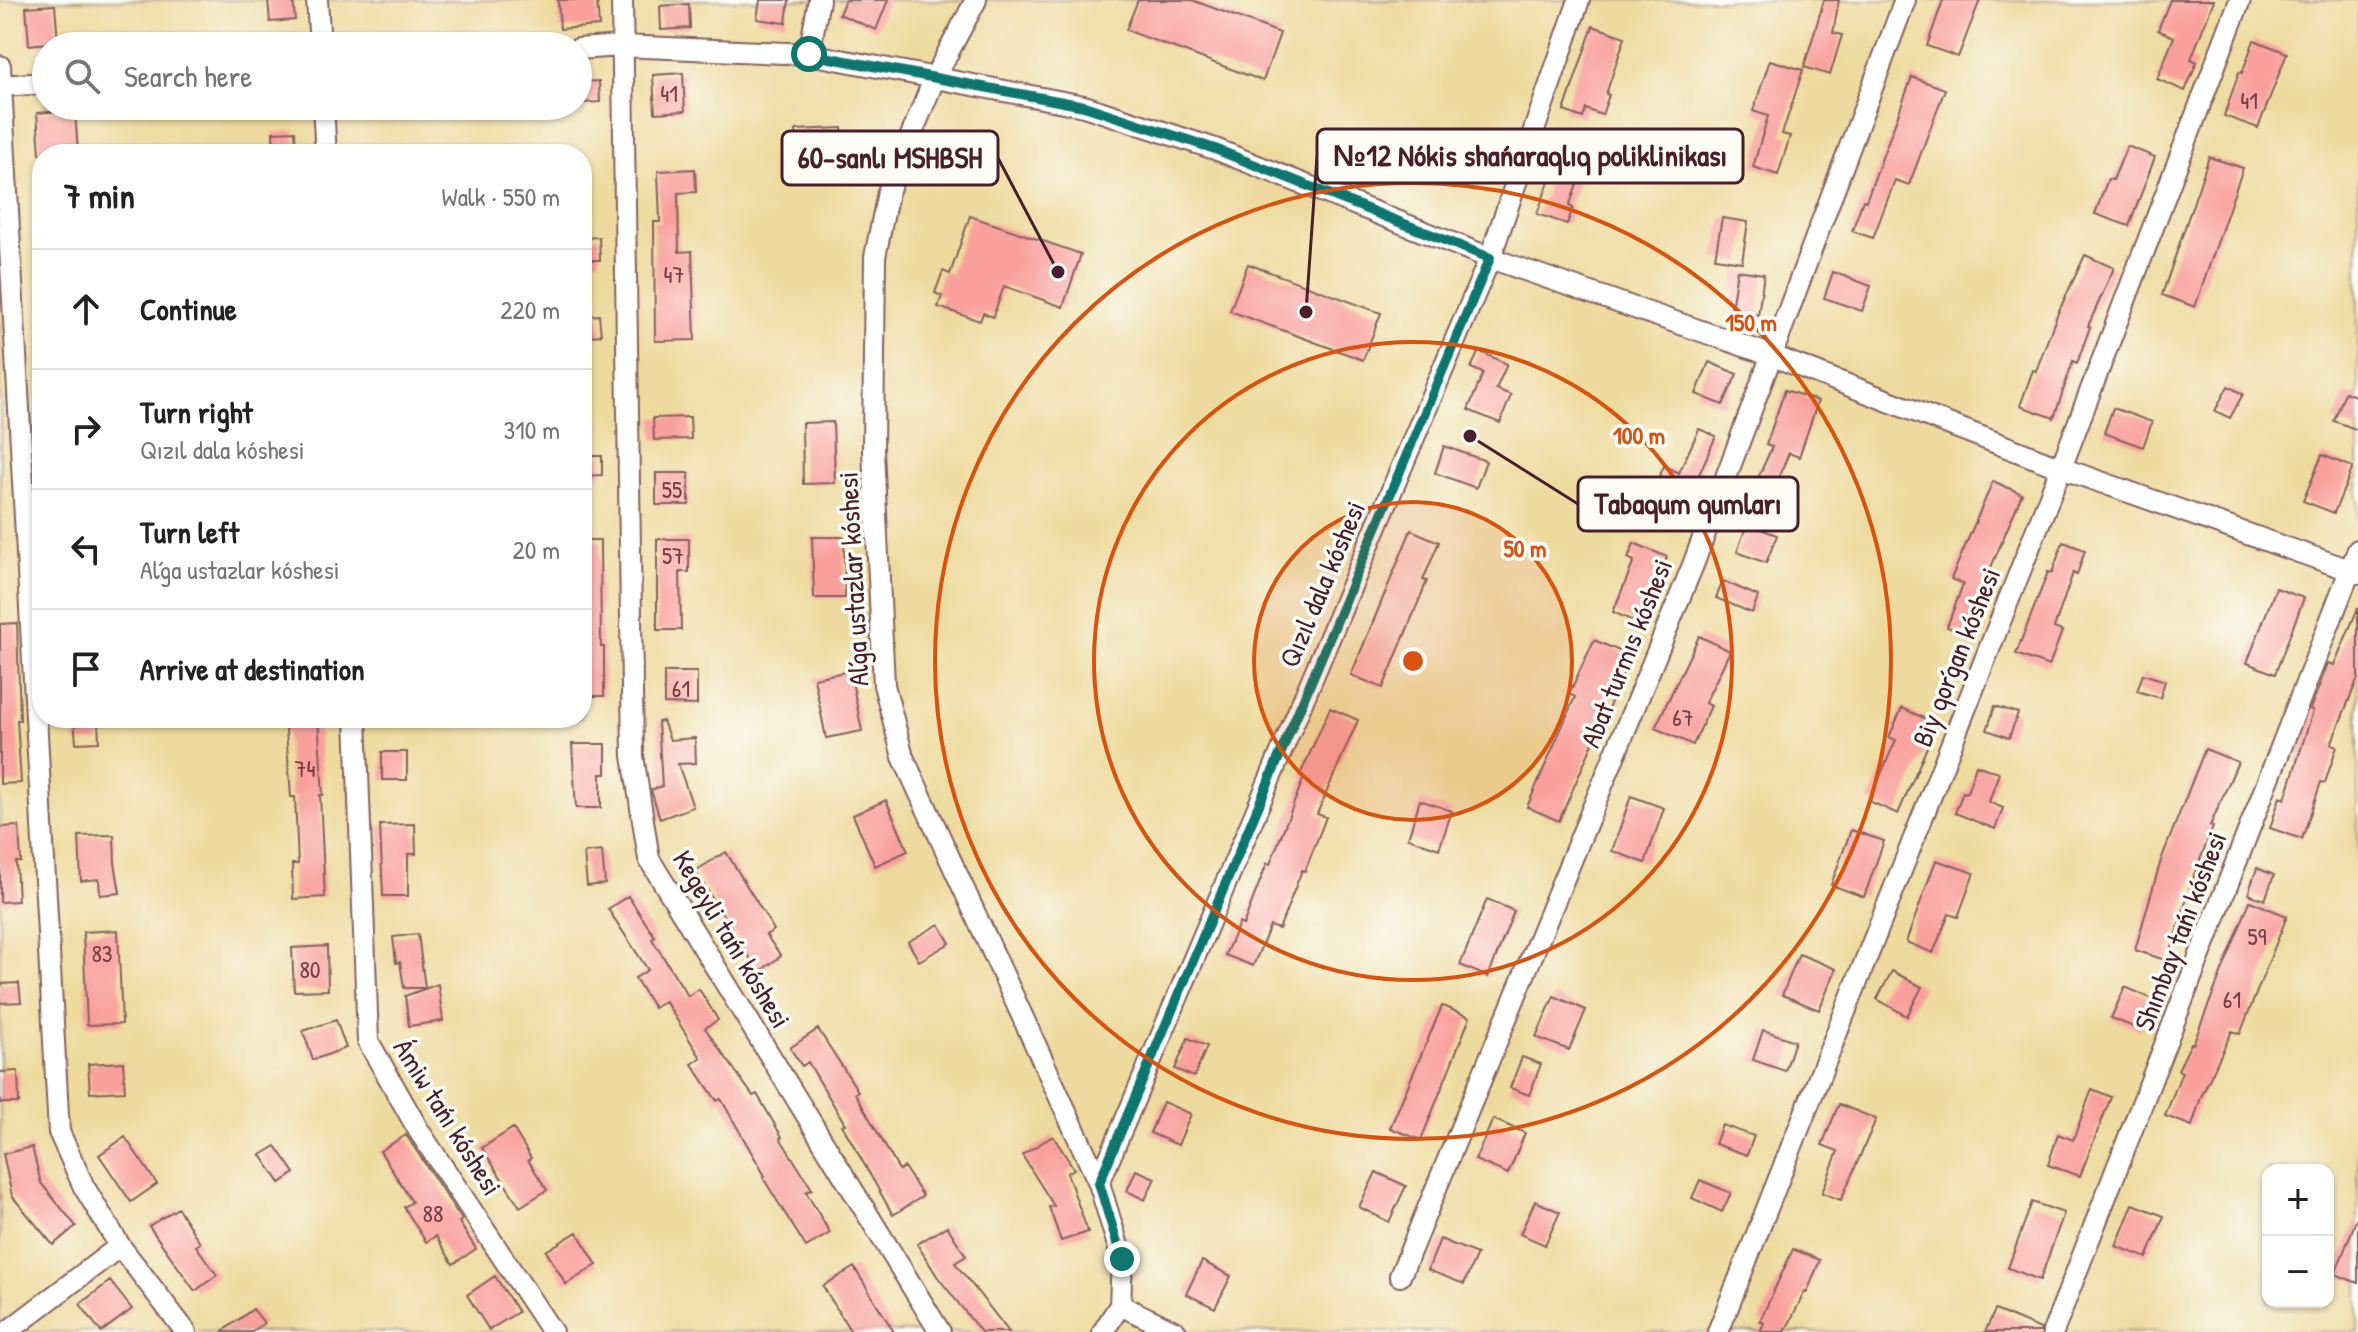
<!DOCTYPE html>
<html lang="en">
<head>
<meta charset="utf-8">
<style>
	body { margin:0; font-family:"Patrick Hand",sans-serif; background:#f2f2f2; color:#222 }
	.controls { position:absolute; right:24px; bottom:24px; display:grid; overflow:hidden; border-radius:16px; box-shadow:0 2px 6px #0004 }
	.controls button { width:72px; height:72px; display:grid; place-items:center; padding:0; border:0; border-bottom:2px solid #e0e0e0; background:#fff; color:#222; font:40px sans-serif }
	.stop { position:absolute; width:24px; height:24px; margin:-18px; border:6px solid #0f766e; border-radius:50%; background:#fff }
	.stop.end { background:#0f766e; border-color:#fff; box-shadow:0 2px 8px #0008 }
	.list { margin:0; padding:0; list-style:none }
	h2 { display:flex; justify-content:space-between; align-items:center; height:104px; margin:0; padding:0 32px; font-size:34px }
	h2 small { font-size:26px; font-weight:400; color:#767676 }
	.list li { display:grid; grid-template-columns:52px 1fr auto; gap:24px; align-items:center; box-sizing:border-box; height:120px; padding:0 32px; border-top:2px solid #e0e0e0 }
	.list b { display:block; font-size:30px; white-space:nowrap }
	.list p { margin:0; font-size:26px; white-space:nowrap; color:#767676 }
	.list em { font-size:26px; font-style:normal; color:#767676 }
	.icon { flex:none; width:44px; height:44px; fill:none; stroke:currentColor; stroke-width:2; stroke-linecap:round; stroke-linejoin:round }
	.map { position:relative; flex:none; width:2358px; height:1332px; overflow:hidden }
	.search { position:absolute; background:#fff; box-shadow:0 2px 6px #0004; left:32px; top:32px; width:560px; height:88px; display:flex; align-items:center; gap:20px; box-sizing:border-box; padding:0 28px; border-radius:44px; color:#767676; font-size:30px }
	.panel { position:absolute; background:#fff; box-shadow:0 2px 6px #0004; left:32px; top:144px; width:560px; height:584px; border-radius:32px }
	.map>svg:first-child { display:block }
	.sand { fill:#eeda9e; stroke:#9c7c64; stroke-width:2; fill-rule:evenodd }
	.building { fill:#f9a09c }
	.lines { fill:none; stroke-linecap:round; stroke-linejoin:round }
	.street-casing { stroke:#85605e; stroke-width:24 }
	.street { stroke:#fff; stroke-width:20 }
	.route { stroke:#0f766e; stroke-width:10 }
	.ring { fill:none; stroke:#d8530f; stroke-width:4 }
	.labels { text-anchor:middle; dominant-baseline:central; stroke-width:7; stroke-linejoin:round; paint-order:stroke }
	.number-label { font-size:24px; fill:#763f47 }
	.street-label { font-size:28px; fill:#4a1f2b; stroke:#fdfcf7 }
	.centre { fill:#d8530f; stroke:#fdfcf7; stroke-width:4 }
	.ring-label { font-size:24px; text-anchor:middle; font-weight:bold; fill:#d8530f; stroke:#fdfcf7; stroke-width:7; stroke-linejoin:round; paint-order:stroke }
	.leader { fill:none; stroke:#4a1f2b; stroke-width:3 }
	.callout-dot { fill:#4a1f2b; stroke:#fdfcf7; stroke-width:3 }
	.callout { fill:#fdfcf7; stroke:#4a1f2b; stroke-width:3 }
	.callout-label { font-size:30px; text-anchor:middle; font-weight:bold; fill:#4a1f2b }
</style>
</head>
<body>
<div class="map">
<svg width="2358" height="1332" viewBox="0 0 2358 1332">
	<rect width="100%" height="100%" fill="#fdfcf7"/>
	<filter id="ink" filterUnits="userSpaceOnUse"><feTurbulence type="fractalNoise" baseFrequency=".0125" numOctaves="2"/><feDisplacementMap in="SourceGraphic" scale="16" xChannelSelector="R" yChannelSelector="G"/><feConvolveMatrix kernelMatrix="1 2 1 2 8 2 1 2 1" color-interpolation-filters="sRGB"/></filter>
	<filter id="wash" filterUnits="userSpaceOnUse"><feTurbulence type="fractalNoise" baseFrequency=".006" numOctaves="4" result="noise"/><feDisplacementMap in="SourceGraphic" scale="32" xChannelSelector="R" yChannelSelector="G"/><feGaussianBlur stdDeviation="1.8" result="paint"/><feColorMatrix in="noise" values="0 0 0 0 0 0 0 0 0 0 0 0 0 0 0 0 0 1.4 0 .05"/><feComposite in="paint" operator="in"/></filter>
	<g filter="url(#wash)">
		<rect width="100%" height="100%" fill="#f3dabd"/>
		<path class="sand" d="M0 0H2358V1332H0ZM46 46H578V106H46ZM42 154H582V718H42ZM2268 1170H2328V1302H2268Z"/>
		<g id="blocks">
			<path class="building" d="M268 0H293L295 20 270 22Z
				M558 0H597L599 26 560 29Z
				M760 0H789L786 23 757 19Z
				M845 0H888L876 30 839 14Z
				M1138 0H1192L1280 33 1263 81 1126 30Z
				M1824 0H1839L1833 33 1842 35 1830 75 1804 67Z
				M1943 0H1980L1958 57 1927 46Z
				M2170 0H2214L2191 59 2197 62 2185 91 2157 79 2174 37 2158 30Z
				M689 4 690 28 661 30 660 6Z
				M55 5 58 42 29 45 26 7Z
				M1593 26 1625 37 1606 94 1609 95 1602 115 1586 109 1583 118 1564 111Z
				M2254 40 2287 53 2258 128 2224 116 2239 72 2242 73Z
				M1770 60 1803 70 1782 134 1790 136 1778 175 1753 167 1768 116 1753 111Z
				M683 73 685 111 655 113 653 75Z
				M1912 77 1945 89 1909 185 1895 180 1873 238 1852 231 1863 200 1866 201Z
				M599 81 600 102 581 103 580 82Z
				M75 110 78 154H40L37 113Z
				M842 128 844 149 797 152 796 130Z
				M295 131 296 154H274L273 132Z
				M2127 146 2155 157 2129 226 2095 214 2108 179 2113 180Z
				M1559 155 1585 164 1569 206 1573 208 1567 224 1537 214Z
				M2209 157 2243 168 2195 307 2162 295Z
				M695 169 696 192 678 193 679 252 692 251 695 340 655 341 654 222H660L658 171Z
				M970 216 1081 254 1063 307 1004 286 993 317 983 313 980 321 938 307 942 296 935 293 943 271 950 274Z
				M1722 218 1748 222 1742 262 1715 258Z
				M599 237 600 260H582V238Z
				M2085 255 2114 268 2088 326 2090 327 2077 363 2073 361 2054 418 2020 406 2033 370 2036 371 2057 315Z
				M1248 264 1381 313 1363 360 1230 311Z
				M1737 270 1764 274 1758 315 1731 310Z
				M1833 272 1871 286 1862 311 1824 298Z
				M599 315 601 335 582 337V316Z
				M1479 351 1507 364 1496 389 1511 395 1500 423 1468 410 1483 373 1471 368Z
				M1709 362 1737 374 1723 405 1696 394Z
				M2228 386 2243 394 2230 418 2215 411Z
				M1785 390 1818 401 1799 457 1789 453 1769 499 1752 491 1772 447 1766 445Z
				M2345 392 2358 397V430L2334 421Z
				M2113 408 2152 422 2143 447 2104 433Z
				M690 417 691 439 654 440 653 418Z
				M833 422 835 483 803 484 802 423Z
				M1699 429 1716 436 1675 529 1645 518 1652 502 1648 500 1664 466 1679 473Z
				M1444 446 1486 461 1476 488 1435 473Z
				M2322 455 2353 467 2334 513 2303 501Z
				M582 456H602V475L582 476Z
				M656 473H689V505H656Z
				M1993 481 2022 494 1978 598 1985 600 1972 636 1947 627 1963 584 1951 579Z
				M1747 524 1777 535 1766 563 1737 552Z
				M1411 530 1439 542 1423 580 1427 581 1383 688 1351 675Z
				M812 537H844L845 598H814Z
				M657 539H689V572H680L681 630H657Z
				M582 540H600L601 647H604V696H582Z
				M2063 542 2085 550 2077 575 2073 573 2054 628 2062 631 2049 666 2016 654 2048 572 2052 573Z
				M1634 543 1667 557 1640 624 1613 612 1634 561 1628 558Z
				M1723 581 1758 596 1752 613 1716 598Z
				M2276 588 2304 598 2275 674 2247 663Z
				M2358 608V678L2331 744 2337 746 2325 783 2321 782 2302 839 2270 828 2280 797 2285 799 2313 711 2310 709 2327 666 2328 663 2334 665Z
				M17 623 20 720H17L21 783 0 784V624Z
				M1699 636 1730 651 1705 703 1711 706 1693 745 1655 728Z
				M1594 640 1631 656 1559 821 1527 807 1575 697 1569 694Z
				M850 671 862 731 826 738 814 678Z
				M664 672H697V705L664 704Z
				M2143 674 2165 681 2160 698 2137 691Z
				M1995 706 2018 713 2009 738 1987 730Z
				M1330 708 1358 720 1317 814 1326 817 1305 871 1302 870 1279 929 1270 926 1253 966 1225 955 1239 923 1243 925 1267 863 1270 864 1304 777 1300 775Z
				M1902 708 1937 724 1898 814 1869 801 1896 740 1889 737Z
				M74 718H98L99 742 76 743Z
				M285 718H318L323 795H320L325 897 293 899 292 864H298L295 797H291Z
				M663 721 670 740 695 738 696 763 678 764 693 807 660 819 651 790 662 786 658 722Z
				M572 744H606V774H601V808H576Z
				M2205 749 2238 762 2210 826 2213 827 2194 875 2168 961 2135 950 2161 860Z
				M382 752H407V780H382Z
				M1976 765 1999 773 1989 802 2003 808 1995 829 1955 813 1963 792 1967 793Z
				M1631 796 1664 808 1645 863 1612 851Z
				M886 800 908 851 875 866 853 815Z
				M1420 800 1452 811 1439 849 1408 838Z
				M415 824 416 854H408V896H383L380 825Z
				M19 826 21 862H16L18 901 0 902V827Z
				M1851 830 1884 841 1864 897 1831 885Z
				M114 835 115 863 120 893 100 895 99 879 81 881 79 836Z
				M602 851 605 884 587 886 584 853Z
				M726 852 774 930 766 935 781 956 759 972 695 871Z
				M1936 860 1974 873 1958 917 1949 914 1933 953 1906 942Z
				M2257 868 2274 875 2265 900 2248 894Z
				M628 896 655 937 652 939 688 996 699 989 718 1020 705 1028 753 1096 757 1094 782 1137 780 1138 812 1189 806 1192 830 1233 806 1247 763 1178 765 1176 721 1099 717 1101 692 1064 701 1058 665 1001 654 1008 635 978 648 970 608 909Z
				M1487 899 1514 911 1488 977 1460 965Z
				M2250 901 2287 916 2240 1034 2232 1031 2201 1097 2192 1126 2165 1116 2182 1072 2178 1070 2191 1043 2193 1044Z
				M939 924 950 943 919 961 908 942Z
				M118 930 122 1024 87 1025 83 932Z
				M418 934 425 988H404L400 962 396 963 393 937Z
				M327 946 328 990 294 991 292 948Z
				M1799 954 1836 969 1819 1010 1782 995Z
				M1892 971 1922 987 1907 1016 1877 999Z
				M19 983 21 1002 0 1003V984Z
				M438 984 443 1021 409 1026 405 996Z
				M2125 987 2155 1000 2141 1030 2111 1018Z
				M1554 996 1586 1010 1569 1050 1536 1037Z
				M1442 1006 1470 1017 1421 1140 1390 1128Z
				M336 1020 346 1048 313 1060 303 1031Z
				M818 1029 858 1091 855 1093 899 1170 904 1167 923 1196 893 1215 842 1125 845 1124 808 1062 802 1066 790 1048Z
				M1763 1030 1795 1041 1785 1071 1753 1060Z
				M1188 1038 1207 1046 1194 1077 1175 1069Z
				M1522 1057 1541 1064 1529 1095 1510 1088Z
				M123 1062 125 1091 90 1093 88 1064Z
				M18 1071 19 1103H0V1072Z
				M2092 1089 2111 1097 2080 1176 2048 1165 2058 1134 2073 1140Z
				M1163 1102 1191 1114 1178 1145 1150 1133Z
				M1839 1104 1876 1119 1841 1200 1822 1193 1838 1151 1822 1145Z
				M1493 1119 1525 1133 1508 1174 1475 1160Z
				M1722 1125 1754 1136 1747 1155 1715 1144Z
				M513 1128 531 1158 528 1160 547 1190 520 1207 482 1148Z
				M406 1135 462 1220 459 1222 476 1249 453 1264 436 1236 426 1242 404 1207 412 1202 380 1151Z
				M1053 1136 1074 1169 1067 1173 1088 1232 1061 1241 1049 1207 1054 1206 1022 1155Z
				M125 1137 157 1184 131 1202 99 1155Z
				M276 1146 295 1173 280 1183 261 1155Z
				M32 1147 41 1183 76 1226 53 1245 12 1196 3 1154Z
				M1136 1170 1155 1178 1145 1200 1127 1191Z
				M1376 1172 1406 1186 1389 1222 1359 1207Z
				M1700 1180 1731 1193 1722 1212 1692 1198Z
				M1535 1201 1560 1212 1545 1245 1520 1234Z
				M2032 1202 2064 1213 2040 1280 2008 1268Z
				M2133 1204 2164 1216 2147 1258 2116 1246Z
				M178 1208 200 1243 196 1246 217 1275 195 1291 149 1226Z
				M2357 1218H2358V1283L2335 1274Z
				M947 1226 966 1256 955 1263 1009 1332H981L937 1276 917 1244Z
				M577 1232 597 1265 566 1284 546 1251Z
				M1440 1239 1477 1254 1464 1284 1428 1270Z
				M1793 1249 1820 1260 1807 1292 1805 1291 1785 1332H1760L1764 1323 1760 1321Z
				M1202 1261 1231 1276 1215 1308 1186 1294Z
				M854 1267 894 1332H851L823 1286Z
				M495 1276 518 1312 489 1330 467 1295Z
				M110 1281 132 1309 101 1332 80 1304Z
				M253 1309 264 1323 252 1332H222Z
				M1995 1310 2041 1329 2040 1332H1985Z"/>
		</g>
	</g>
	<g filter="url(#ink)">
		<use href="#blocks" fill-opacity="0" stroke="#85605e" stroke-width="2"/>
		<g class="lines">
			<g class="street-casing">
				<path id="street" d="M317 0 320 46
					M622 0 633 756 649 859 940 1332
					M976 0 935 77 888 192 875 257 873 450 884 685 903 757 1099 1183 1122 1259 1120 1305 1103 1332
					M578 49 621 46 809 54 1084 106 1215 149 1490 258 1773 356 2061 468 2358 573
					M809 54 819 0
					M0 66 59 1132 84 1187 120 1246 186 1332
					M0 86 46 83
					M323 106 326 154
					M356 718 368 1041 419 1131 552 1332
					M1099 1183 1490 258 1579 0
					M1400 1276 1693 565 1905 0
					M1120 1305 1176 1332
					M7 1332 120 1246
					M1718 1332 2061 468 2240 0
					M2053 1332 2358 550"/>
			</g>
			<use href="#street" class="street"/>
		</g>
	</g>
	<g class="lines" filter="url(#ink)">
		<path class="route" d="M809 54 1084 106 1215 149 1490 258 1099 1183 1122 1259"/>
	</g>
	<circle cx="1413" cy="661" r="159" fill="#d8530f" fill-opacity=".12"/>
	<g class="ring">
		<circle cx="1413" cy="661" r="159"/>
		<circle cx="1413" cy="661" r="319"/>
		<circle cx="1413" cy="661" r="478"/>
	</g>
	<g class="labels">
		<g class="number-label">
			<text x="669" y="93">41</text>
			<text x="2249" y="100">41</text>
			<text x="674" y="274">47</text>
			<text x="672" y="489">55</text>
			<text x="673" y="555">57</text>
			<text x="681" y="688">61</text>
			<text x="1683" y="717">67</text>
			<text x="305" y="768">74</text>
			<text x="2257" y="936">59</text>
			<text x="102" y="953">83</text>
			<text x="310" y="969">80</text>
			<text x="2232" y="999">61</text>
			<text x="433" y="1213">88</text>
		</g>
		<g class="street-label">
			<text transform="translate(853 579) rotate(-93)">Alǵa ustazlar kóshesi</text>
			<text transform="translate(1322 584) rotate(-67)">Qızıl dala kóshesi</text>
			<text transform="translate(1626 653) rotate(-68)">Abat turmıs kóshesi</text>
			<text transform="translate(1956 657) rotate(-68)">Biy qorǵan kóshesi</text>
			<text transform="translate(2180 931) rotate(-69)">Shımbay tańı kóshesi</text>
			<text transform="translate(732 939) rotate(59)">Kegeyli tańı kóshesi</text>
			<text transform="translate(448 1117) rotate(58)">Ámiw tańı kóshesi</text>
		</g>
	</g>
	<circle cx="1413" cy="661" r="12" class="centre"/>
	<g class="ring-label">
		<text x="1751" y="331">150 m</text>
		<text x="1639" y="444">100 m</text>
		<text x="1525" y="557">50 m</text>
	</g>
	<path class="leader" d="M1306 312L1317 156M1058 272L998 158M1470 436L1578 504"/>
	<g class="callout-dot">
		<circle cx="1306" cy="312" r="8"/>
		<circle cx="1058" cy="272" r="8"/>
		<circle cx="1470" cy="436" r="8"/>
	</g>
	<g class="callout">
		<rect x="1317" y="129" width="426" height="54" rx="8"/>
		<rect x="782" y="131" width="216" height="54" rx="8"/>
		<rect x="1578" y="477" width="220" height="54" rx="8"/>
	</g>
	<g class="callout-label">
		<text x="1530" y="166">№12 Nókis shańaraqlıq poliklinikası</text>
		<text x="890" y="168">60-sanlı MSHBSH</text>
		<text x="1688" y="514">Tabaqum qumları</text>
	</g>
</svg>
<div class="controls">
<button>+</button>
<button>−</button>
</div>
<div class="stop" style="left:809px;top:54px"></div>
<div class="stop end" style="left:1122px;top:1259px"></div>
<div class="search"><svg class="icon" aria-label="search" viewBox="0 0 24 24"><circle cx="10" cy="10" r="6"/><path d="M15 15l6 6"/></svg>Search here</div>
<section class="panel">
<h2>7 min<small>Walk · 550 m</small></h2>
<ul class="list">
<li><svg class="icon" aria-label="ahead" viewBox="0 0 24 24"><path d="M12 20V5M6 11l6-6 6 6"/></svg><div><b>Continue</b></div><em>220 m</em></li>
<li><svg class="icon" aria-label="right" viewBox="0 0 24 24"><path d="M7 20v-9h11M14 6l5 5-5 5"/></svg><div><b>Turn right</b><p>Qızıl dala kóshesi</p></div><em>310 m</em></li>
<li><svg class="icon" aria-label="left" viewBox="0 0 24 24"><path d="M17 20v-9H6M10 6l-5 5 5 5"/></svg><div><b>Turn left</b><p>Alǵa ustazlar kóshesi</p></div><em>20 m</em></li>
<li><svg class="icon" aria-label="arrive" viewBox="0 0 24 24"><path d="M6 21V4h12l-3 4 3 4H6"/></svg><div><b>Arrive at destination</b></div></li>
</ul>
</section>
</div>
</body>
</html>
